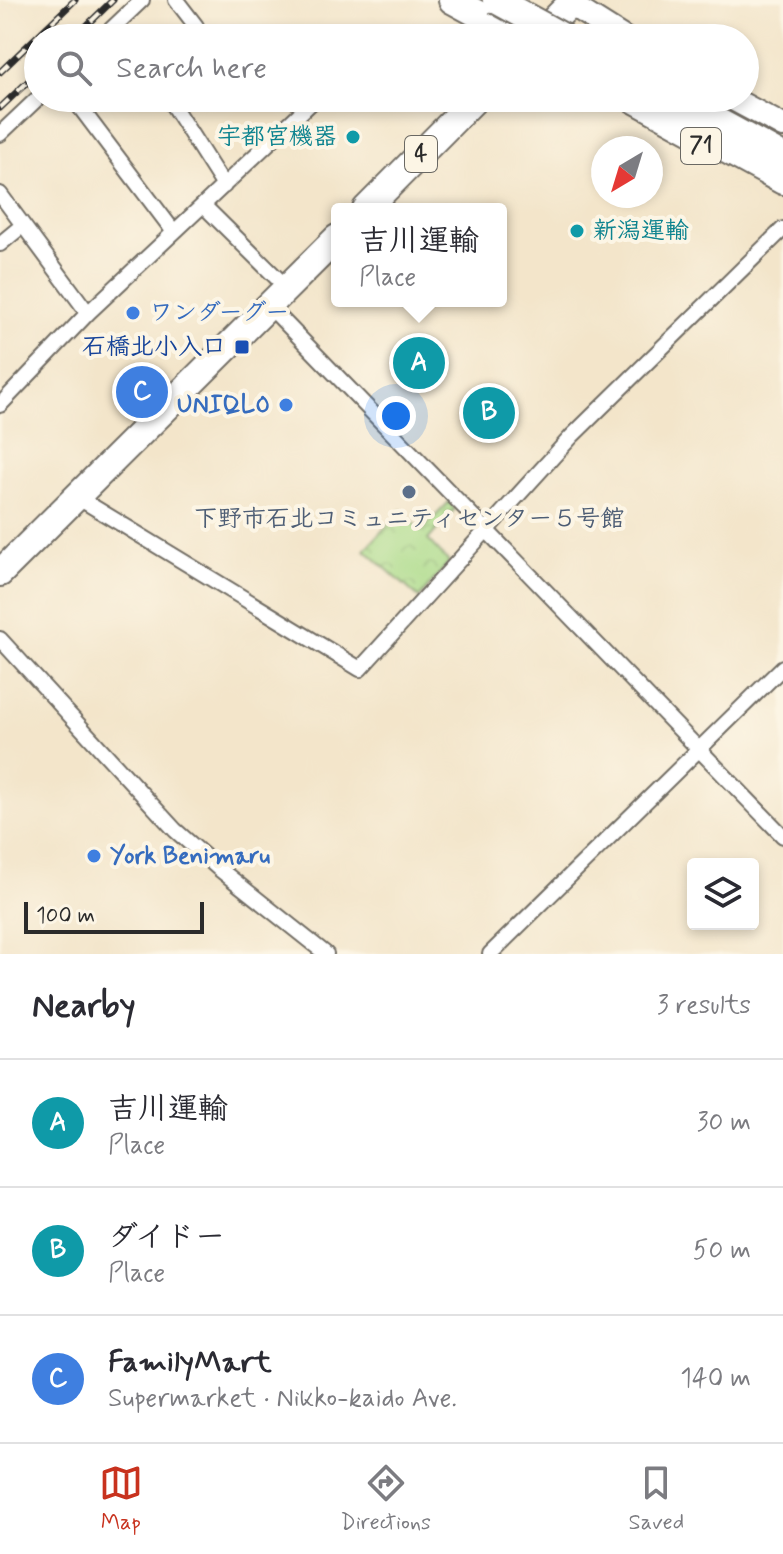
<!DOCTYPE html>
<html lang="en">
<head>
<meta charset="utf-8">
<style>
	body { margin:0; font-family:Mynerve,"Klee One",sans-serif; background:#f7f7f7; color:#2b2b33 }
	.controls { position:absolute; right:24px; bottom:24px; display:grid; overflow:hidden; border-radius:8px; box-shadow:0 4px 12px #0003 }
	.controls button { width:72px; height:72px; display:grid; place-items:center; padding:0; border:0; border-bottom:2px solid #e1e1e2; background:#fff; color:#2b2b33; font:40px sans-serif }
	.compass { position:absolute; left:591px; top:136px; width:72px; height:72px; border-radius:50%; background:#fff; box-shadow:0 4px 12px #0003; rotate:218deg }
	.scale { position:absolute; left:24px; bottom:20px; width:180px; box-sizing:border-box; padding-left:8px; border:4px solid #2b2b2b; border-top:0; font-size:22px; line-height:28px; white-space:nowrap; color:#2b2b2b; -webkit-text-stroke:6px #fcf5e5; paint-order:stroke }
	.you { position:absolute; left:396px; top:416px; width:28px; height:28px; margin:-20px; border:6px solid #fff; border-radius:50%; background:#1a73e8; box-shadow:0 0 0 12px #1a73e833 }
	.badge { display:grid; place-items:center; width:52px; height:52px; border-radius:50%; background:#c8321e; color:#fff; font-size:26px; font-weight:700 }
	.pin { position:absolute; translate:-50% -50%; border:4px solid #fff; box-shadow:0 2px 8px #0006 }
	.popup { position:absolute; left:331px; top:203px; width:176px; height:104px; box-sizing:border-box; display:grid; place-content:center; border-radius:8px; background:#fff; filter:drop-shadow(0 2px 6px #0005); font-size:26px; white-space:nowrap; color:#7c7c81 }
	.popup b { font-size:30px; color:#2b2b33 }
	.popup::after { content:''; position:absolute; left:50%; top:100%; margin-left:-16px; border:16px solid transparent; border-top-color:#fff }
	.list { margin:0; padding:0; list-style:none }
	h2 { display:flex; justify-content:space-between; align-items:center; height:104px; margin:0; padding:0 32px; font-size:34px }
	h2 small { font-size:26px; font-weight:400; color:#7c7c81 }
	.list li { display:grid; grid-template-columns:52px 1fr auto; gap:24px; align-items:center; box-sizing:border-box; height:128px; padding:0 32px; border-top:2px solid #e1e1e2 }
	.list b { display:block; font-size:30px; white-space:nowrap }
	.list p { margin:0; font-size:26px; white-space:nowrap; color:#7c7c81 }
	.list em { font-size:26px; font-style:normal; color:#7c7c81 }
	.icon { flex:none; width:44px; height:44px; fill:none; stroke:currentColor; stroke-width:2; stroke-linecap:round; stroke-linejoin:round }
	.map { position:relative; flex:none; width:783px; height:954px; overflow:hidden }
	.search { position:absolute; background:#fff; box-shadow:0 4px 12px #0003; left:24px; right:24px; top:24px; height:88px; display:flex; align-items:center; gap:20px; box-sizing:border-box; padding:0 28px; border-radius:44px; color:#7c7c81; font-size:30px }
	.sheet { height:488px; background:#fff }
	nav { display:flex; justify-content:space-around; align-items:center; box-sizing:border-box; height:112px; border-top:2px solid #e1e1e2; background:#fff; font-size:22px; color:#7c7c81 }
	nav a { display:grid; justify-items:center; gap:4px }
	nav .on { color:#c8321e }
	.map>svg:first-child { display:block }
	.park { fill:url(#park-crowns); stroke:#6b835a; stroke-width:2 }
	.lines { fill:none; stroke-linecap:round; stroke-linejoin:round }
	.street-casing { stroke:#716c63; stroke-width:18 }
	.primary-casing { stroke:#716c63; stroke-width:26 }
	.highway-casing { stroke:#716c63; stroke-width:30 }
	.street { stroke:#fff; stroke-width:14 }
	.primary { stroke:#fff; stroke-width:22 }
	.highway { stroke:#fff; stroke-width:26 }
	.rail-casing { stroke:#2b2b2b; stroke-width:7 }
	.rail { stroke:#fcf5e5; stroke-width:4; stroke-dasharray:12; stroke-linecap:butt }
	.highway-bridge-casing { stroke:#716c63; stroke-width:30; stroke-linecap:butt }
	.highway-bridge { stroke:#fff; stroke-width:26 }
	.culture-dot { fill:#0f9aa8; stroke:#fcf5e5; stroke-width:3 }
	.shop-dot { fill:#3f7fe0; stroke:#fcf5e5; stroke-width:3 }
	.transit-dot { fill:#1a4fb4; stroke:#fcf5e5; stroke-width:3 }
	.service-dot { fill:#5c6f8a; stroke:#fcf5e5; stroke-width:3 }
	.labels { text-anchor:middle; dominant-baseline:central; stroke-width:8; stroke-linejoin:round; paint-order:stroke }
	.shield { fill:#fcf5e5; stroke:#6a6863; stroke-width:2 }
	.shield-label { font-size:22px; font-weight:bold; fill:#2b2b2b }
	.culture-label { font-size:24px; font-weight:bold; fill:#0d838f; stroke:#fcf5e5; text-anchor:end }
	.shop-label { font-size:24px; font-weight:bold; fill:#366cbe; stroke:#fcf5e5; text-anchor:start }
	.transit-label { font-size:24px; font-weight:bold; fill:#164399; stroke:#fcf5e5; text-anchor:end }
	.service-label { font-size:24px; font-weight:bold; fill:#4e5e75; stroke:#fcf5e5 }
</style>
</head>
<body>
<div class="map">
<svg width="783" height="954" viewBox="0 0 783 954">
	<defs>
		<pattern id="park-crowns" width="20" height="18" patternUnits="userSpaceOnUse" patternTransform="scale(2)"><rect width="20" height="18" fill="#abdb8a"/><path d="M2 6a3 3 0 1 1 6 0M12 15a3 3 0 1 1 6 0" fill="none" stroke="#93bc77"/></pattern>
	</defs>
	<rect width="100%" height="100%" fill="#fcf5e5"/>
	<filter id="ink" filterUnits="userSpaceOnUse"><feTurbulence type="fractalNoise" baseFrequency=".0125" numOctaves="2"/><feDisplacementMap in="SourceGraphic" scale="16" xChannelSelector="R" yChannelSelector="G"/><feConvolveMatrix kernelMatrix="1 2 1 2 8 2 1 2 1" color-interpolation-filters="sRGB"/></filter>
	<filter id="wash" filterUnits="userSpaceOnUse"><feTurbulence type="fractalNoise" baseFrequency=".006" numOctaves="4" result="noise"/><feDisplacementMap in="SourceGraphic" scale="32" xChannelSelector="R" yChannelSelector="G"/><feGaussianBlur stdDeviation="1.8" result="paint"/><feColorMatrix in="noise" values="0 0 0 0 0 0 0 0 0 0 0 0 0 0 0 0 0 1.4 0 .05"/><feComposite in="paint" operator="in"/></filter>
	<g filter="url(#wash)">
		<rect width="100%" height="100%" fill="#f3e5ca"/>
		<path class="park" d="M449 502 455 509 428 540 449 562 419 598 365 550 401 510 421 531Z"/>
	</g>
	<g filter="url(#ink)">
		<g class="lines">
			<g class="street-casing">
				<path id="street" d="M176 0 196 26
					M102 38 142 0
					M73 98 174 232
					M168 98 224 186
					M0 134 38 98
					M0 194 88 313
					M203 205 312 102 310 98
					M0 244 23 225
					M269 306 783 836
					M0 405 88 313 203 205 287 288
					M77 497 360 669 572 436 783 229
					M0 639 175 830 218 868 326 954
					M490 954 783 667"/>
			</g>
			<g class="primary-casing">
				<path id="primary" d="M570 4 624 38
					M731 98 783 126"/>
			</g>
			<g class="highway-casing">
				<path id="highway" d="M452 0 522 38
					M536 38 574 0
					M632 98 783 181
					M675 98 783 157
					M366 209 476 98
					M0 573 337 238"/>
			</g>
			<use href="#street" class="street"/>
			<use href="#primary" class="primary"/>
			<use href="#highway" class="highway"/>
			<g class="rail-casing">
				<path id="rail" d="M74 38 113 0
					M0 72 75 0
					M0 108 38 72"/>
			</g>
			<use href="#rail" class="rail"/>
			<g class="highway-bridge-casing">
				<path id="highway-bridge" d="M496 0 565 38"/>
			</g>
			<use href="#highway-bridge" class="highway-bridge"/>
		</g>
	</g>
	<g class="culture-dot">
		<circle cx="353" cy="137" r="8"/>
		<circle cx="577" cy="231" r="8"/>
	</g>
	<g class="shop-dot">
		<circle cx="133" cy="313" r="8"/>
		<circle cx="286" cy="405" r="8"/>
		<circle cx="94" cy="856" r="8"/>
	</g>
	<rect class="transit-dot" x="234" y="339" width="16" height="16" rx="4"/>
	<circle class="service-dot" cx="409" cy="492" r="8"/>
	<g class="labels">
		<g class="shield">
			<rect x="681" y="128" width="40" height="36" rx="6"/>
			<rect x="405" y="136" width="32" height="36" rx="6"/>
		</g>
		<g class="shield-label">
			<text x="701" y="146">71</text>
			<text x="421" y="154">4</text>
		</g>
		<g class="culture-label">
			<text x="337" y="137">宇都宮機器</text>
			<text x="593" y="231" text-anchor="start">新潟運輸</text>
		</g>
		<g class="shop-label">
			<text x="149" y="313">ワンダーグー</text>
			<text x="270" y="405" text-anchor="end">UNIQLO</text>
			<text x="110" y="856">York Benimaru</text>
		</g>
		<g class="transit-label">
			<text x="226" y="347">石橋北小入口</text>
		</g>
		<g class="service-label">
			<text x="409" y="519">下野市石北コミュニティセンター５号館</text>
		</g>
	</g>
</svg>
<div class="controls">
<button><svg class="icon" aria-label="layers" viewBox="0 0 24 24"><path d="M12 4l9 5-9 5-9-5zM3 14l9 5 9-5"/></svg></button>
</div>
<svg class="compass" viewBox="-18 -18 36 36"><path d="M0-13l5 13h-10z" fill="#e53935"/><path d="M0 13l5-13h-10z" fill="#7c7c81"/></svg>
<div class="scale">100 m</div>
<div class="you"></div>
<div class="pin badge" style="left:419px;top:363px;background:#0f9aa8">A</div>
<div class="popup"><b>吉川運輸</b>Place</div>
<div class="pin badge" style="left:489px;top:413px;background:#0f9aa8">B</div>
<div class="pin badge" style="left:142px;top:392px;background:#3f7fe0">C</div>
<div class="search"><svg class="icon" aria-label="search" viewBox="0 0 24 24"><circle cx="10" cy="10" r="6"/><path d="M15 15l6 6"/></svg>Search here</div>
</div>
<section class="sheet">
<h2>Nearby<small>3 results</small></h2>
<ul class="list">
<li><span class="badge" style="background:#0f9aa8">A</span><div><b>吉川運輸</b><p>Place</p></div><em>30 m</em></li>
<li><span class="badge" style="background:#0f9aa8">B</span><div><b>ダイドー</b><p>Place</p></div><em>50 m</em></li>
<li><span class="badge" style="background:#3f7fe0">C</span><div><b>FamilyMart</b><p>Supermarket · Nikko-kaido Ave.</p></div><em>140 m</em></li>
</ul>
</section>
<nav>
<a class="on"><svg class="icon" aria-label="map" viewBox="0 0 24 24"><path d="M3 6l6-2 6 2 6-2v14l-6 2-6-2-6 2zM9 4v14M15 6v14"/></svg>Map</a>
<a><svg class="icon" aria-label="directions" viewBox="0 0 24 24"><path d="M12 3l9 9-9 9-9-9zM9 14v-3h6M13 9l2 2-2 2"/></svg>Directions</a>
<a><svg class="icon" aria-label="saved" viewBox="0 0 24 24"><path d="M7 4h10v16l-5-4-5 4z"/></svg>Saved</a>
</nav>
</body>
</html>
